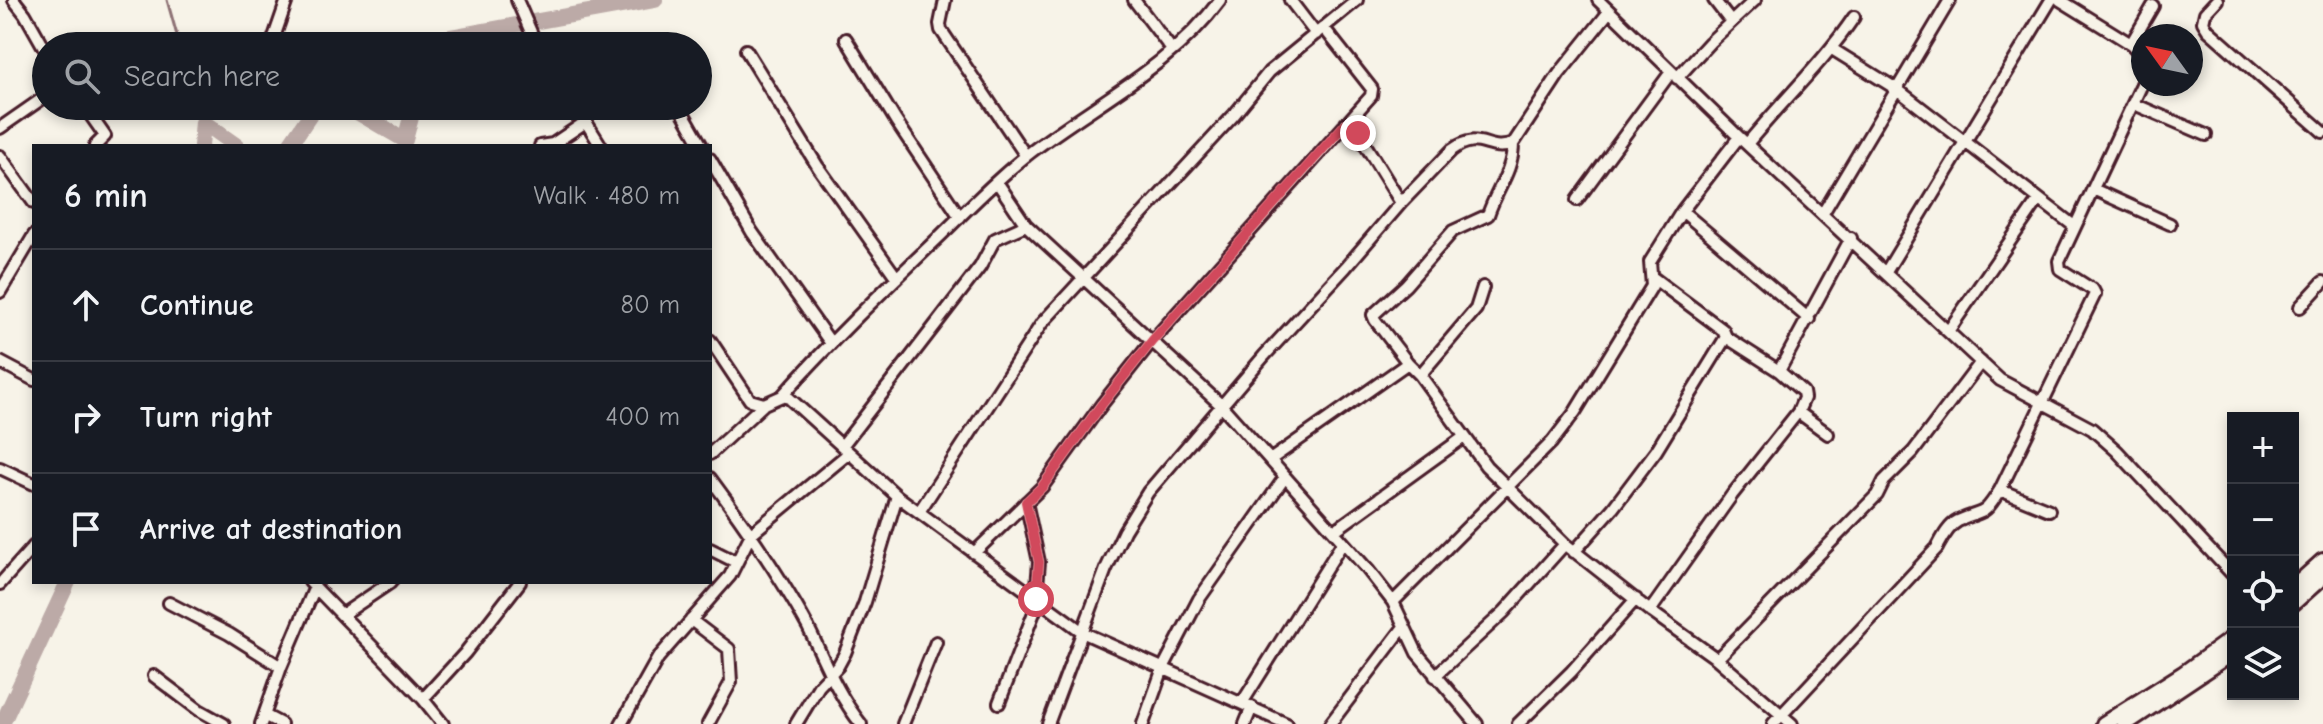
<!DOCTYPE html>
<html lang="en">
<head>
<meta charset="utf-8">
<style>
	body { margin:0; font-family:"Comic Neue",sans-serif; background:#242831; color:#f1f3f6 }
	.controls { position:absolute; right:24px; bottom:24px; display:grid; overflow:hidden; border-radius:0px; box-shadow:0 4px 12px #0003 }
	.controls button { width:72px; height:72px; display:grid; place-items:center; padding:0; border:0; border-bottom:2px solid #363941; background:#171b24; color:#f1f3f6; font:40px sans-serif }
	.compass { position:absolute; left:2131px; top:24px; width:72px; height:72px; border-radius:50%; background:#171b24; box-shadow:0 4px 12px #0003; rotate:303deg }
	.stop { position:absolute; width:24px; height:24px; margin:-18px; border:6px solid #d1495b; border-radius:50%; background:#fff }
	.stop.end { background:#d1495b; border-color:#fff; box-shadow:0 2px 8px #0008 }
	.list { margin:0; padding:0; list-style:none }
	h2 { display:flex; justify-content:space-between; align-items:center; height:104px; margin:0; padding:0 32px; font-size:34px }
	h2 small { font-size:26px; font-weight:400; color:#9ea1a6 }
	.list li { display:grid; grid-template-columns:52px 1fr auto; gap:24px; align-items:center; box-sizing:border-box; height:112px; padding:0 32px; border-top:2px solid #363941 }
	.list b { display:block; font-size:30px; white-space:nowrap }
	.list em { font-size:26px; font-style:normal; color:#9ea1a6 }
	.icon { flex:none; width:44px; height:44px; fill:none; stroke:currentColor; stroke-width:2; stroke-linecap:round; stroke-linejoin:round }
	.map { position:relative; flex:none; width:2323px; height:724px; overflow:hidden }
	.search { position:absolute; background:#171b24; box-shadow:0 4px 12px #0003; left:32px; top:32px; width:680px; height:88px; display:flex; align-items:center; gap:20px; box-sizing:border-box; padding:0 28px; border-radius:44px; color:#9ea1a6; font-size:30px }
	.panel { position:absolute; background:#171b24; box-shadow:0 4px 12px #0003; left:32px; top:144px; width:680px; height:440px; border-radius:0px }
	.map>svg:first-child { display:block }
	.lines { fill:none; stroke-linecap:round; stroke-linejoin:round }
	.stream { stroke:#8e7275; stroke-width:3 }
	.river { stroke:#bcaaa7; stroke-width:16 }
	.minor-casing { stroke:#4a1f2b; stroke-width:16 }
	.highway-casing { stroke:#4a1f2b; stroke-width:20 }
	.minor { stroke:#f7f3e8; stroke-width:10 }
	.highway { stroke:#f7f3e8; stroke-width:14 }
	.route { stroke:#d1495b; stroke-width:10 }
</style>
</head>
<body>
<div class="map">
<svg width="2323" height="724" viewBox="0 0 2323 724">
	<rect width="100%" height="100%" fill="#f7f3e8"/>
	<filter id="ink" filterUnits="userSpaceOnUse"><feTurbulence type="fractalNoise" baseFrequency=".0125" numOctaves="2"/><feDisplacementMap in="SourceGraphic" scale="16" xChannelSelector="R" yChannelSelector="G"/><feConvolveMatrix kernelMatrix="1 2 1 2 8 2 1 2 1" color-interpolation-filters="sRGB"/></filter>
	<g filter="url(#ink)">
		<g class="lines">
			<path class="stream" d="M167 0 180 46
				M198 106 203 122"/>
			<path class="river" d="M431 46 433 40 655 0
				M347 106 405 140 414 106
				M201 146 203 122 237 146
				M289 146 316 106
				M2 724 68 582"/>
			<g class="minor-casing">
				<path id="minor" d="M14 0 25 14 46 51
					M517 0 537 46
					M945 0 940 24 941 30 1026 156
					M1134 0 1172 50
					M1290 0 1316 34
					M1598 0 1739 137 2000 380 2092 429 2117 451 2233 575
					M1714 0 1731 22
					M2060 0 2131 44 2143 56
					M2217 0 2205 13 2203 22 2208 30 2323 132
					M846 39 896 121 960 217
					M2131 44 2153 6
					M271 46 287 0
					M1832 49 1898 90 2074 226
					M746 50 818 167 897 278
					M1677 78 1710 42 1755 0
					M2134 104 2206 135
					M84 106 105 136 95 146
					M576 106 601 146
					M681 109 702 146
					M1346 123 1358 133 1401 203
					M0 128 46 96
					M1513 144C1513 171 1496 190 1488 215L1453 231 1406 285 1373 315 1375 320 1408 363 1420 375 1486 466 1565 544 1650 611 1717 659 1792 724
					M1747 144C1782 101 1823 63 1854 17
					M540 146 553 144 587 121
					M0 156 34 203
					M710 159 752 232 830 342
					M997 182 1026 225 1222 406 1368 570 1393 602 1417 653 1477 724
					M2093 189 2170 224
					M1577 200 1671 72
					M1682 211 1809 319
					M1823 213 1950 0
					M1886 272 2051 0
					M0 292 34 235
					M2300 307 2323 282
					M1949 330 2039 199
					M710 340 750 400 764 404 782 396 789 398 897 496 1084 633 1287 724
					M0 362 34 380
					M1779 371 1851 238
					M1420 375 1476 309 1483 287
					M782 396C831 341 884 290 937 239 967 210 997 178 1031 152 1095 103 1172 66 1220 0
					M1798 412 1828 434
					M842 446 980 267 995 239 1026 225
					M710 454 764 404
					M1270 460 1408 363
					M0 468 34 484
					M710 478C745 525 780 575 808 627 825 661 837 694 861 724
					M2000 490 2049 510
					M919 512 1042 323 1233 116 1269 72 1357 0
					M1334 531 1464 437
					M710 549 736 562
					M1574 552 1613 508 1656 451 1726 337
					M974 553 1042 487 1102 404 1152 341 1371 96 1372 89 1324 28
					M310 582 423 699 443 724
					M0 584 34 546
					M1393 602 1552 442 1575 412 1652 286 1650 262 1682 211 1739 137
					M169 603 229 634 281 667
					M1650 611 1732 495 1798 412 1804 398 1803 392 1779 371 1726 337 1723 330 1652 277
					M342 615 391 582
					M691 620 729 649 731 682 708 724
					M1717 659 1877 495 1884 481 1913 452 1981 362
					M154 676 199 710 224 724
					M1435 676 1504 612 1565 544
					M423 699 465 653 520 582
					M999 703 1035 610 1039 562 1026 502
					M1242 703 1343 542
					M264 715 281 724
					M261 724 281 667 315 587
					M621 724 658 658 730 576 751 534 849 453
					M796 724 819 686 838 666 845 653 865 602 897 496
					M903 724 936 642
					M1048 724 1106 569 1124 531 1148 492 1264 356 1346 267 1401 203 1452 150C1480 129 1487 154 1513 144L1559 74 1608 13
					M1143 724 1163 668 1199 599 1285 477
					M1245 724 1252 707
					M1330 724 1403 628
					M1518 724 1571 672 1636 599
					M1773 724 1937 548C1942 539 1948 526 1958 521 1984 509 1982 519 2000 490L2095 294 2093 290 2060 269 2059 261 2143 82"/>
			</g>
			<g class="highway-casing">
				<path id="highway" d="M2293 588 2323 561
					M2293 603 2323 576
					M2104 724 2183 674 2233 638
					M2125 724 2233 652"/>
			</g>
			<use href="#minor" class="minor"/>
			<use href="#highway" class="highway"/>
		</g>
	</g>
	<g class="lines" filter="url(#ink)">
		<path class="route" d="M1036 599 1039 562 1026 502 1042 487 1102 404 1152 341 1346 123 1358 133"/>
	</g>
</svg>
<div class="controls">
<button>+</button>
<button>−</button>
<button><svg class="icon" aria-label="locate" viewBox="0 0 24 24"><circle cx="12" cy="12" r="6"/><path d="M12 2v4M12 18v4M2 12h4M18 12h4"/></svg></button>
<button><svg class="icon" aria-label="layers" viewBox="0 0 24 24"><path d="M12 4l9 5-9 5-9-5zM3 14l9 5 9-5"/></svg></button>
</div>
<svg class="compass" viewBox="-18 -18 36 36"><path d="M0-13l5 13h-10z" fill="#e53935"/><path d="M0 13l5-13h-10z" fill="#9ea1a6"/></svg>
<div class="stop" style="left:1036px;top:599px"></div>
<div class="stop end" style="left:1358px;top:133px"></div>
<div class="search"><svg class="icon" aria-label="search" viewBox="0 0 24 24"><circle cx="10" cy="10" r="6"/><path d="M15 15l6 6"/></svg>Search here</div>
<section class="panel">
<h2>6 min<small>Walk · 480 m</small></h2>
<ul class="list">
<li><svg class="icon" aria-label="ahead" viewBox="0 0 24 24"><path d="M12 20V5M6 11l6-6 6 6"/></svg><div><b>Continue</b></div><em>80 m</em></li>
<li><svg class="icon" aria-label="right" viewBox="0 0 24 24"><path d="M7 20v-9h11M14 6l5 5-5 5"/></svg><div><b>Turn right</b></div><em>400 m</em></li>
<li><svg class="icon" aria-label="arrive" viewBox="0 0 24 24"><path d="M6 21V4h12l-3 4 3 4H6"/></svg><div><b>Arrive at destination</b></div></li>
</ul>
</section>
</div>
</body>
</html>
